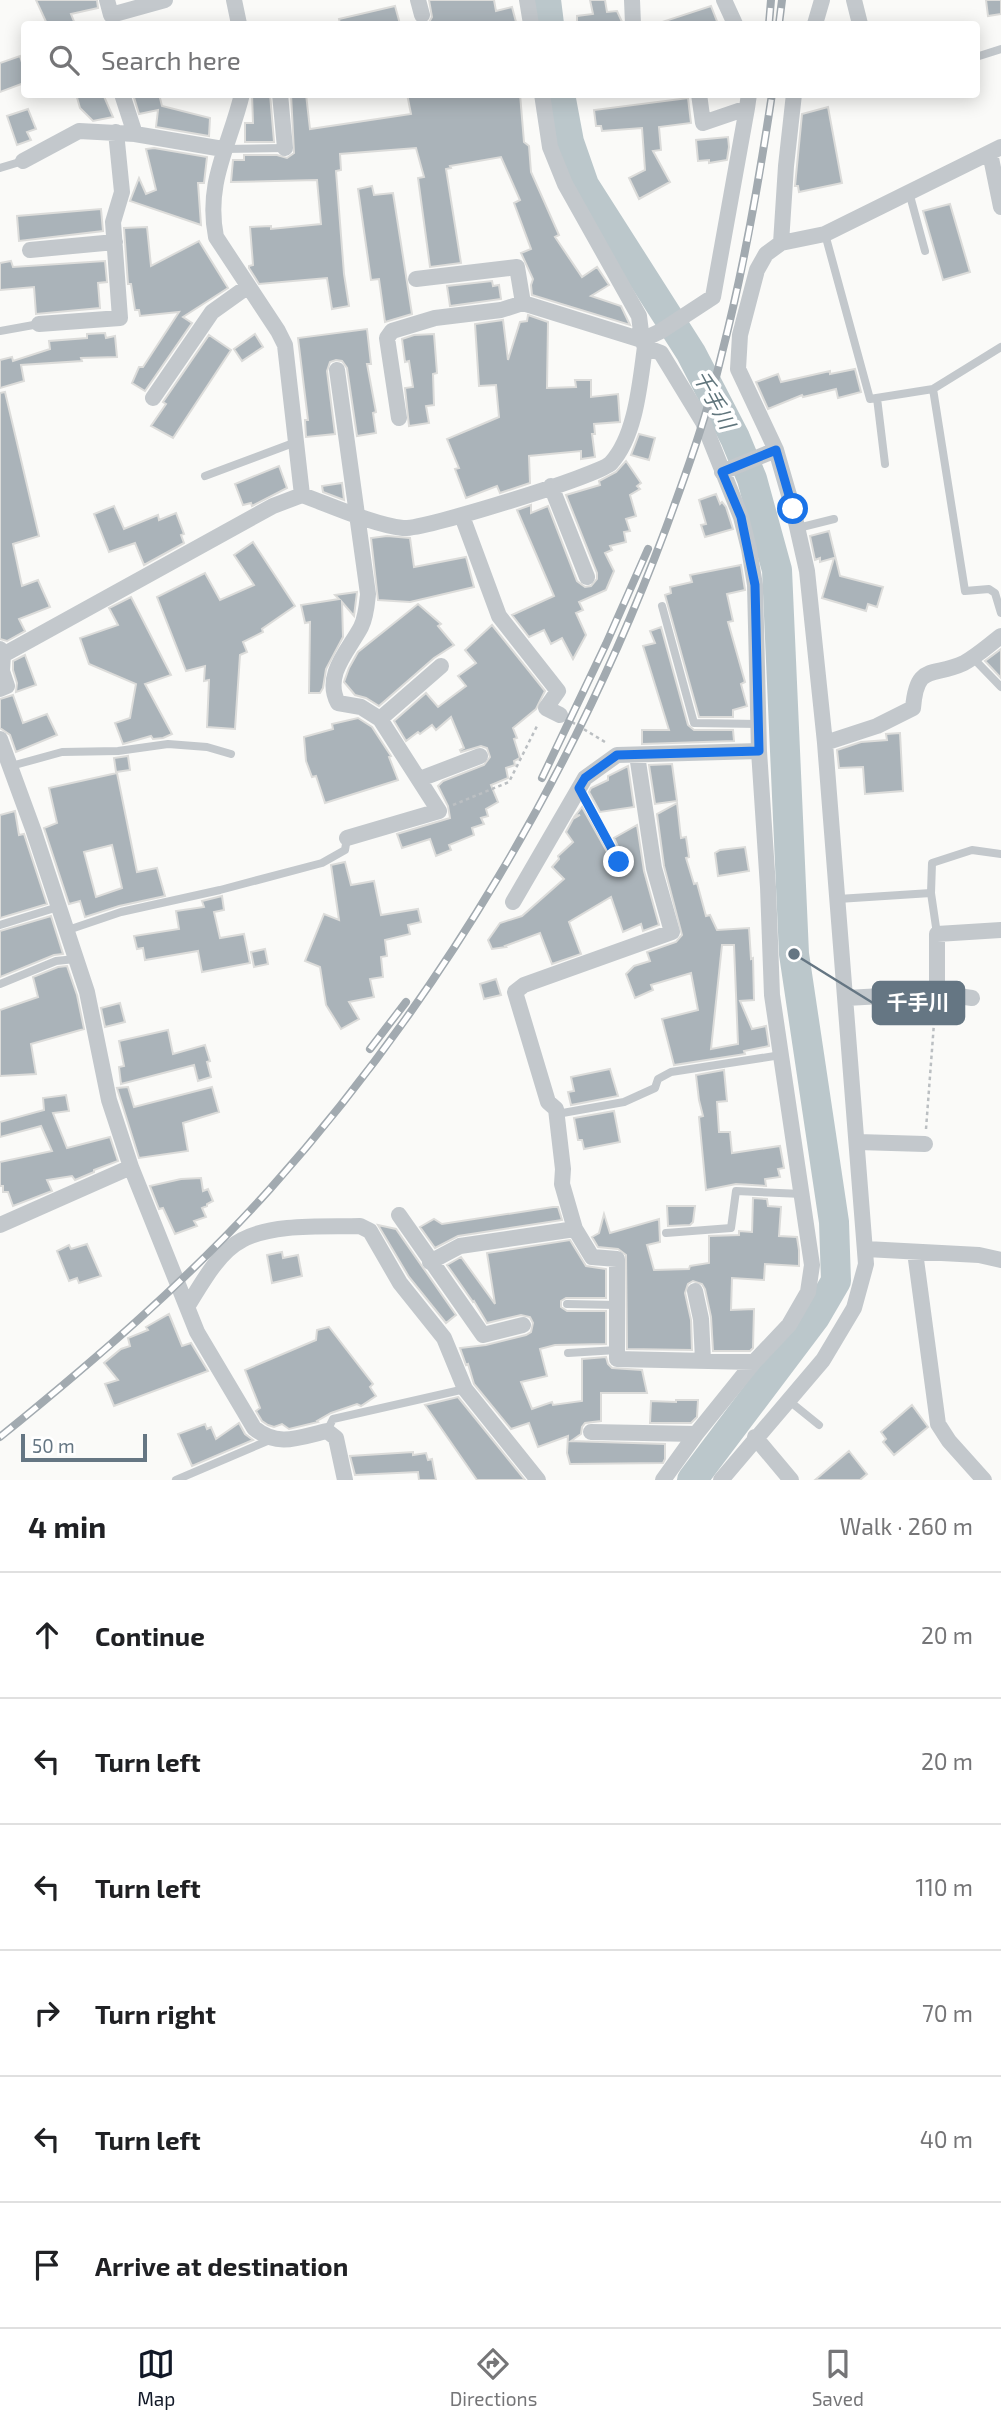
<!DOCTYPE html>
<html lang="en">
<head>
<meta charset="utf-8">
<style>
	body { margin:0; font-family:"Exo 2","Noto Sans JP",sans-serif; background:#f6f6f6; color:#202124 }
	.scale { position:absolute; left:21px; bottom:18px; width:126px; box-sizing:border-box; padding-left:7px; border:4px solid #657683; border-top:0; font-size:19px; line-height:24px; white-space:nowrap; color:#657683; -webkit-text-stroke:5px #fff; paint-order:stroke }
	.stop { position:absolute; width:21px; height:21px; margin:-16px; border:5px solid #1a73e8; border-radius:50%; background:#fff }
	.stop.end { background:#1a73e8; border-color:#fff; box-shadow:0 2px 7px #0008 }
	.list { margin:0; padding:0; list-style:none }
	h2 { display:flex; justify-content:space-between; align-items:center; height:91px; margin:0; padding:0 28px; font-size:30px }
	h2 small { font-size:23px; font-weight:400; color:#757577 }
	.list li { display:grid; grid-template-columns:46px 1fr auto; gap:21px; align-items:center; box-sizing:border-box; height:126px; padding:0 28px; border-top:2px solid #e0e0e0 }
	.list b { display:block; font-size:26px; white-space:nowrap }
	.list em { font-size:23px; font-style:normal; color:#757577 }
	.icon { flex:none; width:38px; height:38px; fill:none; stroke:currentColor; stroke-width:2; stroke-linecap:round; stroke-linejoin:round }
	.map { position:relative; flex:none; width:1001px; height:1480px; overflow:hidden }
	.search { position:absolute; background:#fff; box-shadow:0 4px 18px #0003; left:21px; right:21px; top:21px; height:77px; display:flex; align-items:center; gap:18px; box-sizing:border-box; padding:0 24px; border-radius:7px; color:#757577; font-size:26px }
	.sheet { height:847px; background:#fff }
	nav { display:flex; justify-content:space-around; align-items:center; box-sizing:border-box; height:98px; border-top:2px solid #e0e0e0; background:#fff; font-size:19px; color:#757577 }
	nav a { display:grid; justify-items:center; gap:4px }
	nav .on { color:#111827 }
	.map>svg:first-child { display:block }
	.lines { fill:none; stroke-linecap:round; stroke-linejoin:round }
	.river { stroke:#bbc7cb; stroke-width:30 }
	.building { fill:#aab3b9; stroke:#dcdcda; stroke-width:2; fill-rule:evenodd }
	.path { stroke:#bbbfc2; stroke-width:2.5; stroke-dasharray:3.5 3.5; stroke-linecap:butt }
	.lane { stroke:#c3c8cc; stroke-width:8 }
	.street { stroke:#c3c8cc; stroke-width:16 }
	.rail-casing { stroke:#a2aab0; stroke-width:8 }
	.rail { stroke:#fff; stroke-width:5; stroke-dasharray:16; stroke-linecap:butt }
	.route { stroke:#1a73e8; stroke-width:9 }
	.labels { text-anchor:middle; dominant-baseline:central; stroke-width:7; stroke-linejoin:round; paint-order:stroke }
	.water-label { font-size:21px; font-style:italic; fill:#60757c; stroke:#fff }
	.leader { fill:none; stroke:#657683; stroke-width:2.5 }
	.callout-dot { fill:#657683; stroke:#fff; stroke-width:2.5 }
	.callout { fill:#657683; stroke:#657683; stroke-width:2.5 }
	.callout-label { font-size:21px; text-anchor:middle; font-weight:bold; fill:#fff }
</style>
</head>
<body>
<div class="map">
<svg width="1001" height="1480" viewBox="0 0 1001 1480">
	<rect width="100%" height="100%" fill="#fafaf8"/>
	<g class="lines">
		<path class="river" d="M546 0 549 24
			M560 94 569 142 584 185 691 353 735 438 752 479 777 570 794 954 834 1222 836 1281 815 1317 692 1480"/>
	</g>
	<path class="building" d="M36 0H97L98 8 71 14 75 24H47Z
		M429 0H494L496 11 512 7 516 22 504 24H428L432 17Z
		M590 0H605L607 12 617 11 623 24H577V16L593 14Z
		M986 0H1001V14L988 16Z
		M395 6 400 24H340L339 19Z
		M711 6 718 24H663L662 22Z
		M20 56 24 69V83L0 92V63Z
		M76 94H103L113 117 93 121 80 108Z
		M133 94H159L162 106 210 118 209 136 156 127 158 110 139 114Z
		M252 94H270L274 142H245V123H253Z
		M291 94H306L310 129 411 114 407 94H520L524 142 529 146 531 172 559 235 555 237 582 277 597 267 609 285 591 296 621 306 630 325 532 295 531 285 533 279 521 253 531 249 514 203 520 200 501 157 450 166 451 168 446 169 461 263 430 267 418 178 424 177 416 148 340 154 341 170 336 171 344 274 349 306 332 309 327 278 259 284 249 268V266L253 265 250 227 271 226V229L321 224 317 180 231 182 233 160H244V155H277L287 158 294 153Z
		M688 98 691 123 659 127 661 150 653 151 670 182 639 199 629 178 645 170 642 128 602 131 601 126H596L594 110Z
		M828 107 842 183 799 192 798 186H795L802 114Z
		M28 109 36 129 27 132 31 140 17 145 7 116Z
		M728 137 729 147 727 160 709 163V160L698 161 696 140Z
		M154 148 207 157 204 183H198L201 225 130 201 139 178 146 194 156 190 146 149Z
		M372 186 374 195 393 193 412 314 385 322 379 279 371 280 358 189Z
		M950 204 970 272 943 280 923 211Z
		M101 209 103 231 19 241 17 216Z
		M147 227 151 266 199 241 228 288 183 317 192 323 145 391 132 383 139 367H143L179 312 140 316 139 310H135L131 284H128L124 228Z
		M11 261 13 267 105 261 107 282 98 283 100 308 36 314 34 287 0 290V263Z
		M492 281 493 286 499 285 501 299 450 306 447 286Z
		M528 315 548 322 547 388 576 387 575 380H591V397L618 394 620 422 594 424 595 434H592L595 457 581 459V451L529 456 530 483 500 493 497 486 466 498 455 469 459 468 447 439 499 417 496 385 479 386 475 324 503 320 508 360 520 322 527 321Z
		M367 329 371 364H367L376 412 373 413 376 433 357 436 347 368 342 361 336 360 330 362 327 371 335 434 306 437 305 420H308L298 338Z
		M105 333 106 338 115 336 117 357 81 358 82 361 21 365 24 381 0 388V360L12 357 13 361 50 349 49 341 87 338V334Z
		M255 334 263 347 242 361 234 349Z
		M434 334 437 373 433 374 434 405 426 406 429 423 409 426 405 388 413 387 409 361 405 362 402 339 414 335Z
		M209 335 231 350 173 438 151 426 166 404 163 402Z
		M855 369 861 392 838 398 836 389 803 397 802 395 768 409 756 382 778 374 781 382 830 371V374Z
		M5 392 39 536 13 544 22 586 38 580 50 607 19 619 25 631 7 641 0 639V393Z
		M639 434 655 438 649 460 631 455Z
		M626 461 641 483 637 486 640 489 630 495 636 516 626 519 630 531 624 532 626 542 610 546 612 550 605 553 614 571 606 590 579 602 583 610 576 613 586 635 573 659 562 638 551 644 544 630 529 637 512 615 554 596 517 510 531 505V513L548 506 577 581 585 587 591 586 597 579V573L566 495 600 485 599 481 616 472Z
		M279 466 287 488 252 506 251 503 243 505 235 484Z
		M342 483 344 500 323 492 322 486Z
		M716 494 720 504 722 502 726 507 733 529 705 537 701 525 706 524 699 500Z
		M114 506 124 529 158 515 159 520 176 513 184 534 181 535 184 543 144 565 135 543 109 552 94 514Z
		M829 531 840 576 883 587 877 607 868 604 866 611 822 598 834 558 820 562V558L815 560 810 536Z
		M387 536 410 538 414 567 466 557 474 587 410 602 378 600 371 538Z
		M253 542 295 606 262 629 263 632 243 642 247 652 240 655 235 729 207 727 209 680 204 681 205 666 186 671 157 597 205 573 220 600 254 585 234 555Z
		M741 565 745 590 727 594 733 621 728 622 745 682 741 684 747 706 733 710V717H699L665 595 671 593 670 587 692 582 690 575Z
		M357 592 354 616 342 602 343 637 326 669 323 688 320 693H309L310 622 305 623 301 605 339 599 335 595Z
		M131 597 171 675 145 684 172 734 163 738 153 739 151 736 123 744 115 723 130 718 136 684 89 664 80 638 118 625 109 608Z
		M418 604 441 624 438 626 454 645 434 658 379 706 366 698 355 695 344 682 349 668 358 652Z
		M492 625 545 691 536 709 513 728 517 738 514 739 520 758 514 761 515 765 506 768 508 778 491 785 498 802 486 809 488 816 481 818 484 824 472 828 474 835 449 845 451 850 436 856 430 839 402 848 397 834 450 818 448 806 438 786 443 781 484 765 490 757 487 748 481 746 461 752 460 750 464 748 451 717 436 730 432 725 420 734 418 732 406 741 394 721 426 693 438 707 466 686 458 676 476 663 465 650Z
		M661 627 688 725 694 730H733L734 741 642 744V730H669L643 646 655 643 650 631Z
		M1001 649V678L985 661Z
		M25 655 36 685 16 692 17 683 13 670V661Z
		M13 695 23 723 47 714 57 735 16 752 10 735 0 728V699Z
		M358 718 372 727 391 756 389 757 398 780 325 803 316 776 312 777 306 761 304 737 333 729 332 724Z
		M900 733 903 791 865 794 863 767 839 768 837 750 861 742 887 740 886 734Z
		M128 756 130 770 116 772 114 758Z
		M672 764 677 801 655 804 649 765Z
		M628 766 634 807 600 812 589 792 591 788 608 780V776Z
		M117 773 137 872 157 868 165 896 119 906 85 917 80 901 69 904 44 828 57 823 49 788ZM112 845 122 888 96 897 84 852Z
		M677 803 681 838 686 837 689 857 686 858 694 884 697 883 706 916 710 915 717 930 749 928 751 959 753 958 754 1000 740 1001 752 1029 766 1026 769 1046 744 1051 745 1054 674 1065 662 1019 698 1010 691 973 651 985 653 990 635 998 626 974 634 966 650 961 647 952 676 942 682 935 664 866 657 814ZM722 945H734L738 1044 711 1049Z
		M582 807 616 868 623 867 625 862 614 838 637 825 644 871 659 925 643 931 641 924 623 932 611 897 569 922 581 954 552 964 540 933 505 946 506 947 492 949 488 940 500 923 522 916 564 879 552 867 559 859 558 856 573 842 566 832 573 819 580 815 575 816Z
		M15 811 19 835 24 834 47 904 0 918V815Z
		M745 847 749 871 718 876 715 853 720 850Z
		M345 862 351 885 374 881 381 915 418 909 421 922 408 925 410 934 385 940 387 956 381 957 383 977 370 979 374 997 349 1002 359 1019 341 1029 326 1005 320 967 305 961 324 914 339 920 331 865Z
		M222 896 224 910 214 912 220 938 244 934 250 963 202 972 198 951 145 960 143 948 137 949 134 936 179 929 176 911 204 907 202 901Z
		M51 916 63 954 54 955 0 977V931Z
		M265 949 268 964 254 967 251 952Z
		M67 966 77 995 84 1029 31 1044 36 1074 0 1076V1010L38 997 33 977 58 967Z
		M496 979 501 995 484 999 480 984Z
		M120 1003 125 1022 105 1027 101 1008Z
		M168 1030 173 1054 205 1045 210 1061 207 1062 211 1077 198 1081 194 1065 121 1084 119 1067 124 1066 119 1041Z
		M610 1069 618 1096 571 1105 568 1092 574 1091 571 1077Z
		M724 1070 727 1101 717 1102 719 1132H730L732 1153 780 1146 784 1168 778 1169 780 1177 765 1179 766 1186 736 1184 706 1190 699 1117 703 1116 699 1100 696 1075Z
		M128 1087 134 1107 212 1087 219 1112 183 1123 188 1151 139 1158 117 1088Z
		M66 1095 69 1111 53 1113 67 1148 110 1137 118 1161 94 1170V1172L75 1180 72 1176 47 1180 52 1191 13 1206 8 1192H3V1186H0V1162L52 1151 41 1126 0 1137V1122L44 1110 43 1098Z
		M614 1111 620 1142 584 1149 582 1140H578L574 1118Z
		M201 1178 203 1191 208 1189 213 1201 207 1204V1206L202 1208 206 1217 194 1221 197 1226 175 1234 163 1208 159 1209 150 1186 181 1179Z
		M753 1198 767 1199 768 1206 781 1207 779 1236 797 1237 799 1250V1266L765 1264 764 1280 732 1278 731 1310 754 1309 753 1348 750 1351H713L711 1317 705 1289 702 1284 693 1281 688 1284 685 1293 691 1320 692 1350 627 1349 626 1255 618 1249 598 1247 592 1237 599 1233 604 1214 610 1233 659 1219 660 1242 647 1245 654 1270 689 1269 690 1266 709 1263V1236L739 1235V1231L752 1232Z
		M667 1206H695L693 1222 690 1225 668 1226Z
		M553 1207H558L562 1220 458 1236 435 1248 420 1227 434 1219 442 1224Z
		M378 1225 396 1229 456 1315 446 1323 409 1277Z
		M570 1240 586 1266 606 1269V1298H566L561 1301V1307L567 1311H606V1344L555 1345 540 1349 547 1376 521 1382 532 1409 552 1402 553 1405 582 1401V1359L606 1357 608 1364 612 1368 642 1370 647 1393H601V1421L585 1423 582 1427 581 1434 571 1441 665 1444V1459L663 1463 570 1464 567 1453 568 1436 538 1447 529 1423 511 1429 474 1384 468 1364 466 1365 460 1348 486 1345 526 1335 531 1332 533 1323 530 1317 521 1315 487 1323 474 1301 473 1302 447 1265 461 1257 495 1304 487 1253Z
		M87 1244 101 1276 79 1283 77 1278 69 1281 57 1251 69 1245 71 1249Z
		M282 1252 283 1258 298 1255 302 1276 272 1283 267 1255Z
		M169 1314 182 1346 191 1343 208 1371 114 1406 105 1384 118 1380 104 1363 121 1349 130 1346 128 1338 148 1330 146 1327Z
		M329 1327 373 1384 370 1387 376 1396 361 1406 357 1404 331 1413 317 1421 318 1422 289 1429 282 1424 274 1427 268 1425 262 1421 256 1411 260 1408 245 1370 316 1340 317 1330Z
		M458 1397 525 1480H477L425 1405Z
		M676 1400H698L697 1417 691 1423H650L651 1401 676 1402Z
		M912 1405 928 1427 894 1455 883 1442 886 1439 881 1432Z
		M239 1423 245 1434 253 1440 192 1466 178 1434 205 1424 207 1429 211 1427 216 1439Z
		M849 1451 867 1474 860 1480H815Z
		M413 1452V1455L426 1453 428 1460 432 1459 436 1480H419L418 1472 355 1475 350 1456Z"/>
	<g class="lines">
		<path class="path" d="M572 722 605 742
			M453 805 509 782 538 724
			M926 1129 935 1010"/>
		<path class="lane" d="M976 57 1001 49
			M225 149 285 148
			M0 168 23 161
			M909 192 925 251
			M825 234 870 399 933 389 1001 347
			M0 331 39 324
			M933 389 965 591 989 589 995 593 1001 613
			M877 398 885 464
			M205 476 296 442
			M798 528 834 519
			M662 606 694 723 758 724
			M972 657 1001 687
			M11 766 62 752 118 751 168 744 207 747 231 754
			M579 788 619 862
			M931 893 932 863 972 850 1001 854
			M838 899 931 893 937 934
			M0 925 58 907
			M65 931 121 912 220 890 322 863 345 850 347 838
			M0 984 56 961 75 959
			M557 1114 624 1102 655 1088 658 1079 671 1072 781 1055
			M666 1233 731 1228 736 1191 802 1194
			M567 1304 617 1305
			M568 1353 617 1350
			M788 1400 819 1425
			M327 1431 333 1419 465 1389
			M176 1480 272 1439"/>
		<path class="street" d="M107 0 111 15 165 0
			M234 0 239 24
			M418 0 422 15
			M527 0 531 24
			M632 0 633 24
			M724 0 735 24
			M854 0 860 24
			M815 24 822 0
			M122 94 135 134
			M242 94C230 145 205 182 216 237L278 331 285 345 302 495
			M280 94 285 148
			M699 94 703 123 747 108 749 94
			M990 153 1001 207
			M23 161 79 131 135 134 223 149
			M781 243 786 166 794 94
			M30 250 115 242
			M416 279 517 267 523 303
			M39 324 120 318 113 222 122 192 116 132
			M645 347 661 353 703 422 741 517 749 549 755 585 759 751 768 887 772 995 812 1265 808 1292 789 1325 754 1362 696 1434 663 1480
			M337 370 368 594C367 604 366 617 361 627 349 650 323 675 338 703L361 707 380 719 439 811 347 838
			M153 398 212 312 247 287
			M399 418 387 338 392 331 435 318 501 310 523 303 642 340 661 331 713 297 747 108
			M722 472 776 450
			M551 486 587 577
			M462 516 499 616 558 691 546 708 560 715
			M0 649 3 655 2 671 7 686 0 689
			M3 655 273 506 302 495C330 505 374 525 403 528 423 530 600 475 611 463 636 436 640 382 645 347L642 340 639 316 565 184 550 147 542 94
			M380 719 441 666
			M0 739 33 829 87 992 109 1100 131 1167 197 1332 254 1428C278 1448 300 1437 327 1431L336 1438 345 1480
			M825 743 877 726 913 708C917 662 932 678 964 663 977 656 989 645 1001 636
			M637 755 654 868 672 932 524 985 515 992 548 1102 556 1109 563 1169 562 1184 575 1229 592 1257 617 1259V1359L754 1362
			M420 779 480 756
			M513 902 585 778 617 755 759 751
			M937 993V934L1001 930
			M846 998 937 993 972 998
			M858 1142 925 1144
			M399 1215 483 1335 523 1325
			M0 1225 131 1167
			M866 1249 979 1255 1001 1260
			M915 1252 938 1424 949 1441 984 1480
			M430 1262 460 1246 575 1229
			M695 1291 701 1319 703 1360
			M187 1307C201 1285 218 1252 242 1240 273 1223 325 1227 360 1226L370 1231 400 1283 444 1338 465 1389 538 1480
			M591 1432 696 1434
			M755 1437 791 1480
			M721 1480 823 1360 854 1308 866 1264 825 743 807 571 793 509 776 450 738 369 740 335 757 270 766 254 781 243 825 234 1001 147"/>
		<g class="rail-casing">
			<path id="rail" d="M769 24 771 0
				M779 24 782 0
				M542 778 606 644 648 549
				M370 1049 406 1002
				M0 1437C95 1360 188 1280 270 1189 440 999 577 767 666 528 687 471 708 413 722 353 744 268 759 181 772 94"/>
		</g>
		<use href="#rail" class="rail"/>
	</g>
	<g class="lines">
		<path class="route" d="M619 862 579 788 585 778 617 755 759 751 755 585 741 517 722 472 776 450 793 509"/>
	</g>
	<g class="labels">
		<g class="water-label">
			<text transform="translate(715 399) rotate(62)">千手川</text>
		</g>
	</g>
	<path class="leader" d="M794 954L873 1003"/>
	<circle class="callout-dot" cx="794" cy="954" r="7"/>
	<rect class="callout" x="873" y="982" width="91" height="42" rx="7"/>
	<g class="callout-label">
		<text x="918" y="1010">千手川</text>
	</g>
</svg>
<div class="scale">50 m</div>
<div class="stop" style="left:793px;top:509px"></div>
<div class="stop end" style="left:619px;top:862px"></div>
<div class="search"><svg class="icon" aria-label="search" viewBox="0 0 24 24"><circle cx="10" cy="10" r="6"/><path d="M15 15l6 6"/></svg>Search here</div>
</div>
<section class="sheet">
<h2>4 min<small>Walk · 260 m</small></h2>
<ul class="list">
<li><svg class="icon" aria-label="ahead" viewBox="0 0 24 24"><path d="M12 20V5M6 11l6-6 6 6"/></svg><div><b>Continue</b></div><em>20 m</em></li>
<li><svg class="icon" aria-label="left" viewBox="0 0 24 24"><path d="M17 20v-9H6M10 6l-5 5 5 5"/></svg><div><b>Turn left</b></div><em>20 m</em></li>
<li><svg class="icon" aria-label="left" viewBox="0 0 24 24"><path d="M17 20v-9H6M10 6l-5 5 5 5"/></svg><div><b>Turn left</b></div><em>110 m</em></li>
<li><svg class="icon" aria-label="right" viewBox="0 0 24 24"><path d="M7 20v-9h11M14 6l5 5-5 5"/></svg><div><b>Turn right</b></div><em>70 m</em></li>
<li><svg class="icon" aria-label="left" viewBox="0 0 24 24"><path d="M17 20v-9H6M10 6l-5 5 5 5"/></svg><div><b>Turn left</b></div><em>40 m</em></li>
<li><svg class="icon" aria-label="arrive" viewBox="0 0 24 24"><path d="M6 21V4h12l-3 4 3 4H6"/></svg><div><b>Arrive at destination</b></div></li>
</ul>
</section>
<nav>
<a class="on"><svg class="icon" aria-label="map" viewBox="0 0 24 24"><path d="M3 6l6-2 6 2 6-2v14l-6 2-6-2-6 2zM9 4v14M15 6v14"/></svg>Map</a>
<a><svg class="icon" aria-label="directions" viewBox="0 0 24 24"><path d="M12 3l9 9-9 9-9-9zM9 14v-3h6M13 9l2 2-2 2"/></svg>Directions</a>
<a><svg class="icon" aria-label="saved" viewBox="0 0 24 24"><path d="M7 4h10v16l-5-4-5 4z"/></svg>Saved</a>
</nav>
</body>
</html>
